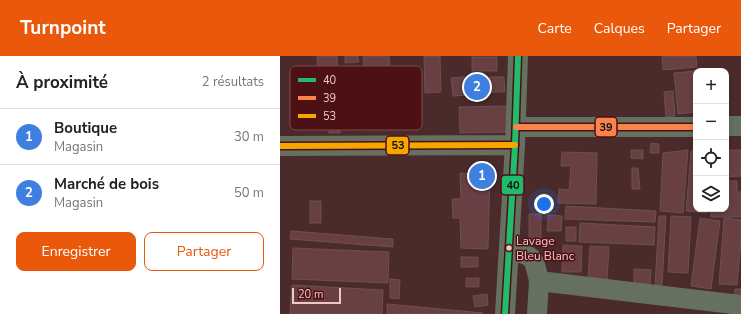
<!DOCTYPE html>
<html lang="fr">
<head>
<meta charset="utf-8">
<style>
	body { margin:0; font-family:"Nunito Sans",sans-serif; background:#f2f2f2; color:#222 }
	.controls { position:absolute; right:12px; top:12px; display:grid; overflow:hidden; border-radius:8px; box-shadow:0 2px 6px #0003 }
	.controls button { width:36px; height:36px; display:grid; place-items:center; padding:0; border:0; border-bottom:1px solid #e0e0e0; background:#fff; color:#222; font:20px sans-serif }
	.scale { position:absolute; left:12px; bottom:10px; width:49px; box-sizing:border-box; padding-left:4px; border:2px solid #efc7c5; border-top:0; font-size:11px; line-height:14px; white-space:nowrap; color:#efc7c5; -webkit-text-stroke:3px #4d1115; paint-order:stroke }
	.you { position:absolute; left:264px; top:148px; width:14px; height:14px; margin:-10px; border:3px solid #fff; border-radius:50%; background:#1a73e8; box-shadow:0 0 0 6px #1a73e833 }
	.badge { display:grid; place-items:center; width:26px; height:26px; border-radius:50%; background:#ea580c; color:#fff; font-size:13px; font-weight:700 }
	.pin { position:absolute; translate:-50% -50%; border:2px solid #fff; box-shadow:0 1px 4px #0006 }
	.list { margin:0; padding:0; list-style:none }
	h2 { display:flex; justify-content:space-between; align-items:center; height:52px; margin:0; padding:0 16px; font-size:17px }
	h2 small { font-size:13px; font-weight:400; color:#767676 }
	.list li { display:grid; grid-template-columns:26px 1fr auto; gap:12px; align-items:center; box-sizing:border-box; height:56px; padding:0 16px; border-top:1px solid #e0e0e0 }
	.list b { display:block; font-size:15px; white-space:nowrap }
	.list p { margin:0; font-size:13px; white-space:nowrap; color:#767676 }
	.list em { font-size:13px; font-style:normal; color:#767676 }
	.actions { display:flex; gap:8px; padding:12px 16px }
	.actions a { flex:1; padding:9px 0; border:1px solid #ea580c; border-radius:8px; text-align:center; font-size:14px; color:#ea580c }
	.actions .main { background:#ea580c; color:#fff }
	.icon { flex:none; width:22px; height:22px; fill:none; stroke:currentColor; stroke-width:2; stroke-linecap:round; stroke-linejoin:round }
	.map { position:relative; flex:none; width:461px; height:258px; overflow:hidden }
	header { display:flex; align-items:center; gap:24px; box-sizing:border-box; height:56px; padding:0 20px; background:#ea580c; color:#fff }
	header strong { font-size:19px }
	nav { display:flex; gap:22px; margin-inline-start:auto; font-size:14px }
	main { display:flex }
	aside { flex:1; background:#fff }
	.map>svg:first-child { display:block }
	.building { fill:#684044; stroke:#6d5050 }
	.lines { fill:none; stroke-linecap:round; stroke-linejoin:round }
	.minor { stroke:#667060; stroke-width:20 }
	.bus-1-casing { stroke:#4d1115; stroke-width:9 }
	.bus-2-casing { stroke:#4d1115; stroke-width:9 }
	.bus-3-casing { stroke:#4d1115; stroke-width:9 }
	.bus-1 { stroke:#20bc6c; stroke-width:6 }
	.bus-2 { stroke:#f8844c; stroke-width:6 }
	.bus-3 { stroke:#f7a600; stroke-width:6 }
	.bus-dot { fill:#efc7c5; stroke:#4d1115; stroke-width:1.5 }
	.labels { text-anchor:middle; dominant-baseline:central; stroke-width:3; stroke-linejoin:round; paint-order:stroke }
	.bus-label { font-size:12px; fill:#efc7c5; stroke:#4d1115; text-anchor:start }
	.key { fill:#4d1115; stroke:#7e484a; stroke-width:1 }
	.key-label { font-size:11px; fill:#efc7c5 }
	.line-badge { stroke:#4d1115; stroke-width:1.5 }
	.pale-badge-label { font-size:11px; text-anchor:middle; font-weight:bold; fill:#111 }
</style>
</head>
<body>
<header>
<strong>Turnpoint</strong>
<nav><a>Carte</a><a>Calques</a><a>Partager</a></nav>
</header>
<main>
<aside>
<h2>À proximité<small>2 résultats</small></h2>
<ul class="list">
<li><span class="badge" style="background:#3f7fe0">1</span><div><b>Boutique</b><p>Magasin</p></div><em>30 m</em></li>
<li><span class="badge" style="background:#3f7fe0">2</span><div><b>Marché de bois</b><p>Magasin</p></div><em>50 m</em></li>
</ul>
<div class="actions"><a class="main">Enregistrer</a><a>Partager</a></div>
</aside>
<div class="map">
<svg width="461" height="258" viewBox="0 0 461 258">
	<rect width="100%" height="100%" fill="#4b2a2b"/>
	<path class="building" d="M37 0H57L58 17 38 19Z
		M65 0H78L79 6 65 7Z
		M83 0H109L111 20 85 22Z
		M144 0H160L161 36 145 37Z
		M382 0H416L417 11 383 14Z
		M192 1H217V15H192Z
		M440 13V15H418Z
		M416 15V56L398 58 394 17Z
		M193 20 195 39 173 40 171 22Z
		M210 21H224L225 36H210Z
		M393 35 395 60 386 61 384 36Z
		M77 37 78 70 60 71V77H49L47 38Z
		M228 50V76L180 77 179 51Z
		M371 87 379 88V97H370Z
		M351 94H363V103L351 102Z
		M408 94 403 157 380 155 383 97Z
		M446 94H461V120L446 121Z
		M411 95H416V153H427V157L406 155Z
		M282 96 317 97 316 148 278 147 279 133 289 134 291 110H281Z
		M352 112H358L360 133H352Z
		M180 117 210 118 208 193 181 192 180 162H173L172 143H181Z
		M446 125H457V136H461V161H431V153H446Z
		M30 145H41V167H30Z
		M286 150 376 155 375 166 285 163Z
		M249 158H261V185H249Z
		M268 159 282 160 281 175H267Z
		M379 160H386L382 229H375Z
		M391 160 411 161 408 217 388 216Z
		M420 162 440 165 431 233 411 230Z
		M444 162 461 164V184L457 229 439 228Z
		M300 167 375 171 374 189 299 186Z
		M286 171H296V185H286Z
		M11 175 113 183V191L10 183Z
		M283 189 302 190 301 216H282Z
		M310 190 329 191 327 224 308 223Z
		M13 192 109 196 108 227 12 223Z
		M181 201H198V211H181Z
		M354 213 371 214 370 232H354Z
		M186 222H199V231H186Z
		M110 223 120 224 119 243 110 242Z
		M12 229 103 234 102 258H10Z
		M455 233H461V243H454Z
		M207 238 208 249 195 251 193 240Z
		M107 248 203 257V258H107Z"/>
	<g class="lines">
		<path class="minor" d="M446 70H461
			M236 71H416
			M0 90 235 89
			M229 194C255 201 253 199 259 225L461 249
			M225 258 235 89 238 0
			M257 258 259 225"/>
		<g class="bus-1-casing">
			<path id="bus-1" d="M225 258 235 89 238 0"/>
		</g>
		<g class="bus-2-casing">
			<path id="bus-2" d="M236 71H416"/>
		</g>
		<g class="bus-3-casing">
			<path id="bus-3" d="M0 90 235 89"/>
		</g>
		<use href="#bus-1" class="bus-1"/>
		<use href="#bus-2" class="bus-2"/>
		<use href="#bus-3" class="bus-3"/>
	</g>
	<circle class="bus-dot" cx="229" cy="192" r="3.5"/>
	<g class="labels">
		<g class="bus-label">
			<text x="236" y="185">Lavage<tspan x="236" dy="15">Bleu Blanc</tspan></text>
		</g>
	</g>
	<rect x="10" y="10" width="132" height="64" rx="6" class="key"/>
	<rect x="18" y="22" width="18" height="4" fill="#20bc6c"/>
	<rect x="18" y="40" width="18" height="4" fill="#f8844c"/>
	<rect x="18" y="58" width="18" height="4" fill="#f7a600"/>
	<g class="key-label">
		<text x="43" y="28">40</text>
		<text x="43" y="46">39</text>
		<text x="43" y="64">53</text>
	</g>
	<g class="line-badge">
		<rect x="315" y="61" width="22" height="20" rx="4" fill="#f8844c"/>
		<rect x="106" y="80" width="23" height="19" rx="4" fill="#f7a600"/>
		<rect x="221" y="119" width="23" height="20" rx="4" fill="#20bc6c"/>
	</g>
	<g class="pale-badge-label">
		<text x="326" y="75">39</text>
		<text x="118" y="93">53</text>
		<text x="233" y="133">40</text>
	</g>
</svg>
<div class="controls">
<button>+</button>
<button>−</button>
<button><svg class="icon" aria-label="locate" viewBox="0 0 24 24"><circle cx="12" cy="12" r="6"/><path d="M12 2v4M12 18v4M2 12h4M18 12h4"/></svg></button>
<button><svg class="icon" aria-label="layers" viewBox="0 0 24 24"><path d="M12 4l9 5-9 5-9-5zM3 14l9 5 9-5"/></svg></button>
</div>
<div class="scale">20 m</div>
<div class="you"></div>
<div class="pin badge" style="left:202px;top:120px;background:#3f7fe0">1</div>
<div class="pin badge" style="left:197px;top:31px;background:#3f7fe0">2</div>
</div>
</main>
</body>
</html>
